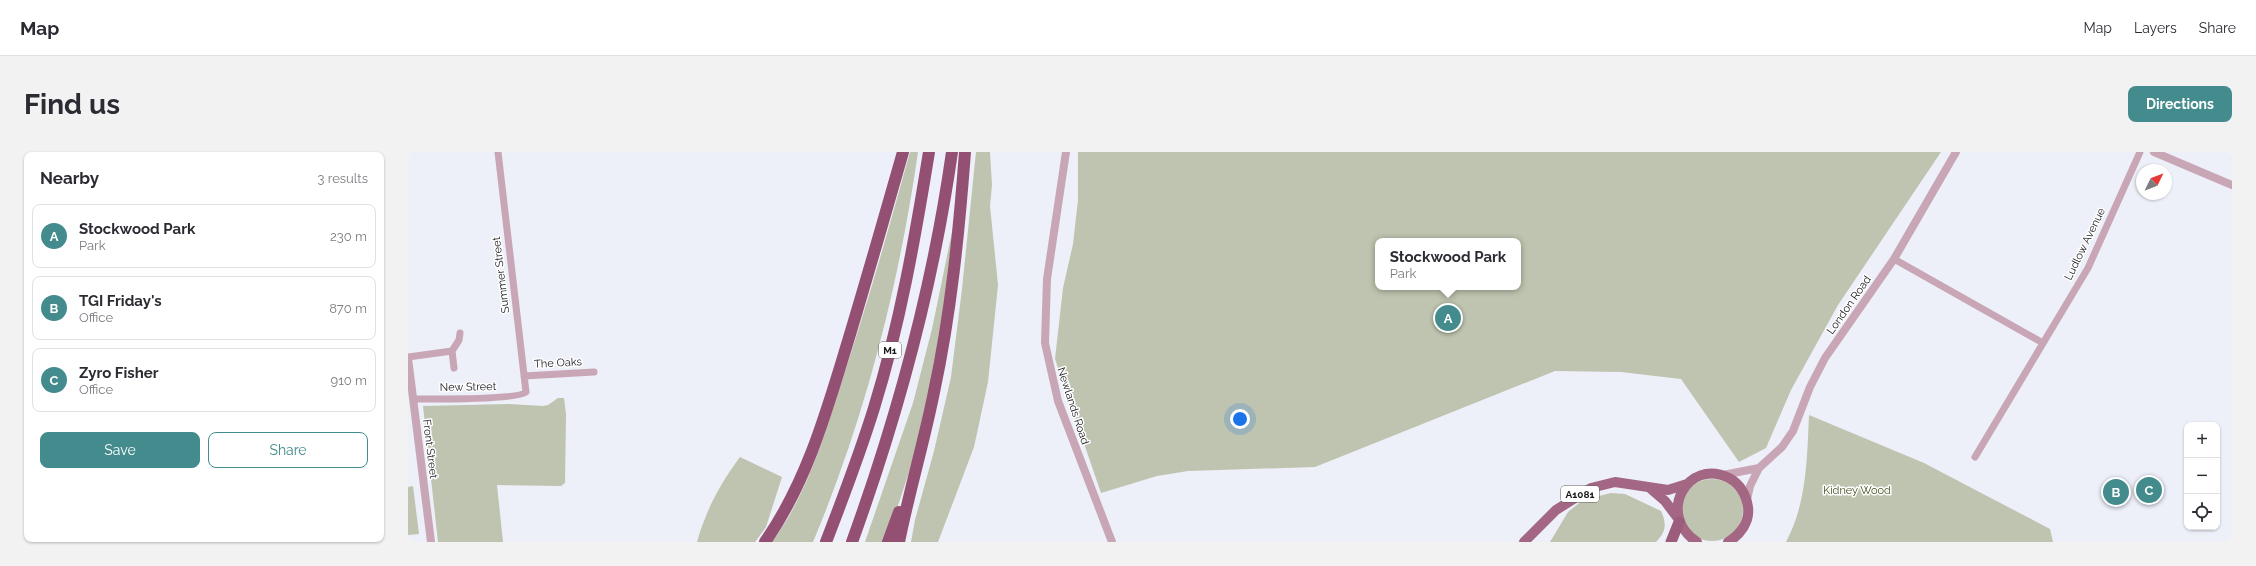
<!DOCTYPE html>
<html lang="en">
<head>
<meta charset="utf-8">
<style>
	body { margin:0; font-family:Raleway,sans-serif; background:#f2f2f3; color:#2b2b33 }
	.controls { position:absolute; right:12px; bottom:12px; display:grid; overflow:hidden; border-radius:8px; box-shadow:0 1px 3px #0004 }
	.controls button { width:36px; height:36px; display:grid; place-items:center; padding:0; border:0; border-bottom:1px solid #e1e1e2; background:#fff; color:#2b2b33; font:20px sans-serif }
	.compass { position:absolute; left:1728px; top:12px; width:36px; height:36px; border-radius:50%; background:#fff; box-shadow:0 1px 3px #0004; rotate:47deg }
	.you { position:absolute; left:832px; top:267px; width:14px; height:14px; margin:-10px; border:3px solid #fff; border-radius:50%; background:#1a73e8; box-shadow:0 0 0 6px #1a73e833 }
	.badge { display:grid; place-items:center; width:26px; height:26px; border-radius:50%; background:#438b8c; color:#fff; font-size:13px; font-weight:700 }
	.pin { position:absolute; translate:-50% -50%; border:2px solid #fff; box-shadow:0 1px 4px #0006 }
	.popup { position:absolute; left:967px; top:86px; width:146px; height:52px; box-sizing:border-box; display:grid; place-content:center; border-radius:8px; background:#fff; filter:drop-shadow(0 1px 3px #0005); font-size:13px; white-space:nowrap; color:#7c7c81 }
	.popup b { font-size:15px; color:#2b2b33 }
	.popup::after { content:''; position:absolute; left:50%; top:100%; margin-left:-8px; border:8px solid transparent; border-top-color:#fff }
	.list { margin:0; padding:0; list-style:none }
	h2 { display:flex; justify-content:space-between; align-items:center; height:52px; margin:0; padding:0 16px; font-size:17px }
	h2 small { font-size:13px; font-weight:400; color:#7c7c81 }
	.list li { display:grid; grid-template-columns:26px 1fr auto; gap:12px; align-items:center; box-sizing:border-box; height:64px; margin:0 8px 8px; padding:0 8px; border:1px solid #e1e1e2; border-radius:8px }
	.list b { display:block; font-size:15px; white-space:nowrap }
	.list p { margin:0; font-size:13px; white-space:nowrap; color:#7c7c81 }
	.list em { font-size:13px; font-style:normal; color:#7c7c81 }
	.actions { display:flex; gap:8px; padding:12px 16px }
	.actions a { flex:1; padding:9px 0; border:1px solid #438b8c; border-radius:8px; text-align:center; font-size:14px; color:#438b8c }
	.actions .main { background:#438b8c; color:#fff }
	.icon { flex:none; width:22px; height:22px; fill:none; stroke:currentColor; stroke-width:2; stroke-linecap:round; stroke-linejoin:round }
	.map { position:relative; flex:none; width:1824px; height:390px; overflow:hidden; border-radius:8px }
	header { display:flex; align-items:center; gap:24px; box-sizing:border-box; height:56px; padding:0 20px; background:#fff; border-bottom:1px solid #e1e1e2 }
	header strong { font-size:19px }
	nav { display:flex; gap:22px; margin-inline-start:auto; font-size:14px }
	.intro { display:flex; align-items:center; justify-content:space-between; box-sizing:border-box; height:96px; padding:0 24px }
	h1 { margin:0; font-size:28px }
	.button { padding:10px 18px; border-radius:8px; background:#438b8c; color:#fff; font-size:14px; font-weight:700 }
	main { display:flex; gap:24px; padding:0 24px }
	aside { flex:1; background:#fff; border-radius:8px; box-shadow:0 1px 3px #0004 }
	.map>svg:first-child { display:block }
	.green { fill:#bec4af; fill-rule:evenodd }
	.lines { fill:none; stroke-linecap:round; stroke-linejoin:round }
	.minor { stroke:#c8a6b5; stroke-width:7 }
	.tertiary { stroke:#c8a6b5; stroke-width:8 }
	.primary { stroke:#a36784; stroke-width:10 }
	.trunk { stroke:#9c5c7b; stroke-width:11 }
	.motorway { stroke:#945072; stroke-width:12 }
	.labels { text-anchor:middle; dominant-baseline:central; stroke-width:3; stroke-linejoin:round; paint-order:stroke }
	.shield { fill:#fff; stroke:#5e5e61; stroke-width:1 }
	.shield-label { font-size:10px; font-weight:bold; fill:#19191d }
	.street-label { font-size:11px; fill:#19191d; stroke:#fff }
	.park-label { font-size:11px; fill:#444f20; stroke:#fff }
</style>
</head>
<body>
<header>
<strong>Map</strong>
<nav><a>Map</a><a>Layers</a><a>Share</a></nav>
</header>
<div class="intro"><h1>Find us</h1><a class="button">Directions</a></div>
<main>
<aside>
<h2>Nearby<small>3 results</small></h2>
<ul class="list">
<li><span class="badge">A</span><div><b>Stockwood Park</b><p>Park</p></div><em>230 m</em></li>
<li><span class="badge">B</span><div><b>TGI Friday's</b><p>Office</p></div><em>870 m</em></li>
<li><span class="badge">C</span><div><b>Zyro Fisher</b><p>Office</p></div><em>910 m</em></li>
</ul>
<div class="actions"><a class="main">Save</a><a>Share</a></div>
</aside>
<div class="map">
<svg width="1824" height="390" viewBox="0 0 1824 390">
	<rect width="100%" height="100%" fill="#edeff9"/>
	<path class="green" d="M502 0H510C491 133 457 266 405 390H364C397 346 415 289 431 238 457 160 480 80 502 0Z
		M568 0H582L584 33 582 54 590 133 580 230 566 295 530 390H503L507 368 526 299 543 225 554 137Z
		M670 0H1533L1430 153 1383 238 1358 296 1331 310 1273 227 1213 220 1147 219 907 315 780 319 749 324 693 341 647 207 655 136 665 92 670 48ZM970 89H1110V135H970Z
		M545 75 532 194 506 305 478 390H457L505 251 524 177Z
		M150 246H156L158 262 157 331 153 334 89 333 95 390H30L15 254 101 252 135 254 140 253Z
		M1401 263 1516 311 1642 377 1645 390H1378C1399 351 1399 306 1401 263Z
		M332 305 374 325 358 375 347 390H289C298 358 312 332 332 305Z
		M1273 358a31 31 0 1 1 62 0a31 31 0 1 1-62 0Z
		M5 334 11 382 0 383V335Z
		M1203 341 1217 342 1253 359C1259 372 1258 380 1248 390H1142L1160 360 1175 348Z"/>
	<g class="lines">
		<path class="minor" d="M1486 107 1635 191
			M44 199 46 216
			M0 205 44 199 51 188 52 181
			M116 224 186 220
			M5 247C21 247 111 248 118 240L90 0
			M1567 305 1680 116 1732 0"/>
		<path class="tertiary" d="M658 0 639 127 637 191 650 249 704 390
			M1746 0 1824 33
			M0 206 23 390
			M1315 323 1351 316
			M1339 348 1342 334 1351 316 1374 295 1385 279 1402 235 1417 206 1486 107 1548 0"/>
		<path class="primary" d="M1243 337 1257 349 1269 365
			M1116 390 1148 358 1183 336 1207 330 1260 338 1279 332
			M1289 390C1248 363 1279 305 1321 326 1332 332 1338 343 1340 355 1342 370 1332 383 1320 390"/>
		<path class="trunk" d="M1263 390 1271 370"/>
		<path class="motorway" d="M357 390C399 330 419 258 440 189 459 126 477 63 495 0
			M418 390C435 346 452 301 466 256 492 172 507 86 521 0
			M444 390C490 263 525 134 544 0
			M480 390 491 360
			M491 390C501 340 516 290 526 240 543 161 551 80 557 0"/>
	</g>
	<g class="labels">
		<g class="shield">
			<rect x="471" y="190" width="22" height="16" rx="3"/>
			<rect x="1153" y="334" width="38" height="16" rx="3"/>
		</g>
		<g class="shield-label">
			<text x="482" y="198">M1</text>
			<text x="1172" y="342">A1081</text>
		</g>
		<g class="street-label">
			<text transform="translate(1677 92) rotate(-64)">Ludlow Avenue</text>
			<text transform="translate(93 123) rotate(-97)">Summer Street</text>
			<text transform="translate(1441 153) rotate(-55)">London Road</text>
			<text transform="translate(150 211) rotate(-3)">The Oaks</text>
			<text transform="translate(60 235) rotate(-1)">New Street</text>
			<text transform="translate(665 254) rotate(72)">Newlands Road</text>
			<text transform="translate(22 297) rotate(83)">Front Street</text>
		</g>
		<g class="park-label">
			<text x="1449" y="338">Kidney Wood</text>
		</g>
	</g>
</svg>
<div class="controls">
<button>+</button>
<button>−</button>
<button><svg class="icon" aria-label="locate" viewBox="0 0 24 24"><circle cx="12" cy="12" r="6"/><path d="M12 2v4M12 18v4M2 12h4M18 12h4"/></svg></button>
</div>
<svg class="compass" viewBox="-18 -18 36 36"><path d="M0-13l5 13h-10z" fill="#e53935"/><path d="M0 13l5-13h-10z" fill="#7c7c81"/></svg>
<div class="you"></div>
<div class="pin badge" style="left:1040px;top:166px">A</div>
<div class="popup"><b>Stockwood Park</b>Park</div>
<div class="pin badge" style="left:1708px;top:340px">B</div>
<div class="pin badge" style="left:1741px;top:338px">C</div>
</div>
</main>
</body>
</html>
